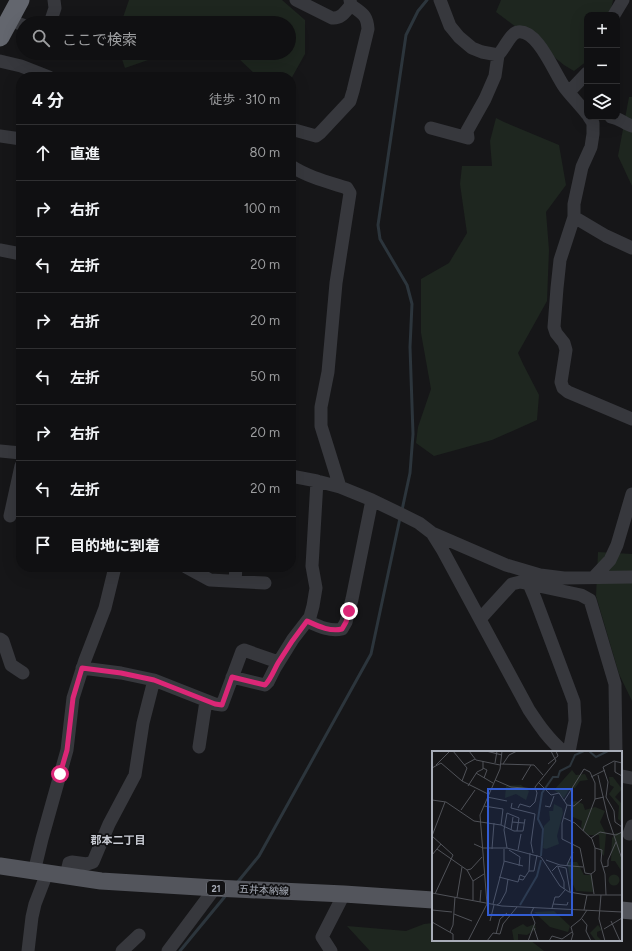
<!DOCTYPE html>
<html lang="ja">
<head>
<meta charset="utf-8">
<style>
	body { margin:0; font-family:Figtree,"Noto Sans JP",sans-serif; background:#19191b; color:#f1f3f6 }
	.controls { position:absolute; right:12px; top:12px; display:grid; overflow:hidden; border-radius:8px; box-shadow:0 4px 16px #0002 }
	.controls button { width:36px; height:36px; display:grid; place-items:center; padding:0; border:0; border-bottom:1px solid #303032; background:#101012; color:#f1f3f6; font:20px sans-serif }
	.stop { position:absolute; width:12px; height:12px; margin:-9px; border:3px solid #db2777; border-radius:50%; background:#fff }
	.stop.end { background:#db2777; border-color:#fff; box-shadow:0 1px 4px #0008 }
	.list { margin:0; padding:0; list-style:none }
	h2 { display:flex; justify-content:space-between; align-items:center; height:52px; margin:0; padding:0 16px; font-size:17px }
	h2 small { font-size:13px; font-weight:400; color:#9c9d9f }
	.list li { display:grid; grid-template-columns:26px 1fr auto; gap:12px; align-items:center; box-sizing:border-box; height:56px; padding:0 16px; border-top:1px solid #303032 }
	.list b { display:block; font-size:15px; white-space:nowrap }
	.list em { font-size:13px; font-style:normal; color:#9c9d9f }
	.icon { flex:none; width:22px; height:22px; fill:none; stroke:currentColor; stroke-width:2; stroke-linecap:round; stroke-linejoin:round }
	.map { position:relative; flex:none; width:632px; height:951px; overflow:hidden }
	.search { position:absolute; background:#101012; box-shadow:0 4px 16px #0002; left:16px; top:16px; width:280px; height:44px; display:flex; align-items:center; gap:10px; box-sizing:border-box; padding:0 14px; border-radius:22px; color:#9c9d9f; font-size:15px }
	.panel { position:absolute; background:#101012; box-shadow:0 4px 16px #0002; left:16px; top:72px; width:280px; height:500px; border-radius:16px }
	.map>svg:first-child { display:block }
	.green { fill:#1e261f }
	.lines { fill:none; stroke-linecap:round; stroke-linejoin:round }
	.stream { stroke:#2c353c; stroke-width:3 }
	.minor { stroke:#37383d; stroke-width:13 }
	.major { stroke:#53555c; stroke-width:17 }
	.highway { stroke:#63666e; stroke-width:19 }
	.route { stroke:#db2777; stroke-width:5 }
	.labels { text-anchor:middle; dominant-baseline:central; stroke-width:3.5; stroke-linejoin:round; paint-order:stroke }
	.shield { fill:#111113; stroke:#7b7e86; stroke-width:1 }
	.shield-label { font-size:9px; font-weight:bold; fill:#a8adb8 }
	.street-label { font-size:10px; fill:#a8adb8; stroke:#111113 }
	.neighbourhood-label { font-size:11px; font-weight:bold; fill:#c9ccd4; stroke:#111113 }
	.inset-river { fill:none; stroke:#2c353c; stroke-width:2 }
	.inset-road { fill:none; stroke:#505258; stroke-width:1 }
	.view { fill:#325cd3; fill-opacity:0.15; stroke:#325cd3; stroke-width:2 }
	.inset-edge { fill:none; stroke:#a8adb8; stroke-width:2 }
</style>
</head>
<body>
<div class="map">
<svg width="632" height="951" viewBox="0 0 632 951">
	<rect width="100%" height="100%" fill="#161618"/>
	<path class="green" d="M129 0H282L305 20V54L291 79V77H258L237 57 230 53H289V23H121Z
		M501 0H613L610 15H587V61L574 71 564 65 532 39 496 12Z
		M120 53H163L151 59 125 68Z
		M629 97H632V186L618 156Z
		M496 118 504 122 559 145 566 185 546 212 549 250 547 301 518 353 523 364 539 395 537 420 492 440 434 456 416 443 418 427 431 389 421 333V279L449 263 467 233 460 184 462 166H492L490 141Z
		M598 552 632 554V701L619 674 596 596Z
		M433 923V940H530L544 951H370L347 926 406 931 424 924Z"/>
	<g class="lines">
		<path class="stream" d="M402 510 410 473 413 434 410 347 412 304 407 285 380 239 378 225 406 35 418 11 427 0
			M236 884 259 856 371 654 400 518
			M180 951 227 894"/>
		<path class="minor" d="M296 0 332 18C341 19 345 12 351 5
			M440 0 450 26 459 37 472 48 482 52 498 55C504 50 510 33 518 32 538 29 555 75 565 88 572 97 580 105 587 114
			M614 15 623 0
			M9 20 23 25
			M50 23 55 8 54 0
			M0 61 21 66 49 77
			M569 92 587 73
			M589 117 593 123V134L591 147 582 167 574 204V217L560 260 557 288 554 327 556 333 564 343 566 350 561 382 563 388 568 392 632 419
			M611 117C619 118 625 124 632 126
			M431 128 468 138 467 131 485 99 495 76 498 55
			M291 129 316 136 320 133 350 101 353 91 368 29C367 14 362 14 351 5L350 0
			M0 136 21 139
			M291 166C308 177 328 182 347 188L350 193 336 283 328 372 321 407V426L340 487
			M574 217 606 236 632 248
			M0 250 21 254
			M0 451 21 453
			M291 476 317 481 340 487 372 500 401 514 419 523 432 533 442 549 529 710C539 725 549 740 564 752
			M10 516 21 466
			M432 533 506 565 540 575 564 578 632 577
			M186 567 210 580 265 583
			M594 577 610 560 617 545 632 494
			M235 581 236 567
			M529 584 535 598 574 702 575 721 569 752
			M480 619 512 584 520 582 581 595 590 600 615 684 616 752
			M307 621C318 626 330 632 342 629L346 622 352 599 372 500
			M0 639 3 641 11 665 23 673
			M82 668 121 673 154 680 215 704 222 705 242 651 244 650 278 662
			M232 677 265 685 268 682 275 668 293 639 310 617 313 606 316 588 312 566 317 481
			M199 747 206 701
			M621 776 632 778
			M629 834 632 826
			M34 872 42 839 67 750 73 698 85 660 105 608 115 567
			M66 876 69 863 72 862 87 864 93 862 109 824 135 775 143 723 154 680
			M28 951 32 917 35 904 47 873
			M122 951 139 935
			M168 951 215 888
			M331 951 322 937 344 894"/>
		<path class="major" d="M0 866 101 881 215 888 344 894 433 900
			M621 910 632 911"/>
		<path class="highway" d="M0 37 20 0"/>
	</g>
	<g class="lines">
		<path class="route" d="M60 774 67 750 73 698 82 668 121 673 154 680 215 704 222 705 232 677 265 685C271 679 274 670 278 663 287 648 296 635 307 621 318 626 330 632 342 629L346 622 349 611"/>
	</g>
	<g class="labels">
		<rect class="shield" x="207" y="881" width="18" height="14" rx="3"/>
		<g class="shield-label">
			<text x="216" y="888">21</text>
		</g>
		<g class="street-label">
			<text transform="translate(264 890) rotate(3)">五井本納線</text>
		</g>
		<g class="neighbourhood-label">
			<text x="118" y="840">郡本二丁目</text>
		</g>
	</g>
	<g transform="translate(432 751)">
		<rect width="190" height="190" fill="#161618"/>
		<path d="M140 19 144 24 153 23 156 29 148 30 143 37H138L132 47 122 39ZM177 26H181L190 38 183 46 190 53V71L186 68 187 55 177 43 182 36 178 34ZM89 34 97 40 94 49 84 43 73 47 74 35ZM144 50 151 53 153 59 163 56 173 60 168 71 174 83 172 105 168 101 167 84H155L149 76 150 70 141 66 138 58 139 51ZM122 53 130 57 131 62 125 85 127 93 114 98 111 97 112 75 118 69 117 60H121ZM184 82H190V98L187 103 190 105V121L183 110H179L180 87ZM135 111H145L152 124H160L161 141 144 140 138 127ZM176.5 129a5.5 5.5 0 1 1 11 0a5.5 5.5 0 1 1-11 0ZM122 160 138 175 136 181 118 176 102 161ZM91 173 95 176 103 173 104 178 95 184 86 183V190H82L80 179ZM166 174 170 179 165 181V185L170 190H164L158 182Z" fill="#1e261f"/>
		<path class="inset-river" d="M157 0 164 6 176 0M109 105 111 78 106 68 110 42 121 26H126L128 20 138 15 143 4 152 0M88 154 105 125 109 109"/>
		<path class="inset-road" d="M21 0 35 17 30 30 56 43M37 0 44 9 68 14M54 0 70 4M183 11V21L190 25M63 12 65 0M190 12 182 10 171 16 176 31 174 46 182 60 183 71 190 76M69 13 102 14 111 24M71 13 77 4 85 0M116 13 126 5 124 0M4 14 18 0M32 14 43 8M0 17 9 12 30 30M51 17 55 19 52 27M44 22 61 32M166 24 176 67 190 108M159 26 173 19M63 29 79 36 103 38M90 29 99 14M106 31 119 44 127 42 135 54 130 72V88L148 97 153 122 159 123 163 120V97L160 88 143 72 132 67M36 35 45 21 51 18V10M55 46 75 50M0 49 14 51 42 70 69 74 82 80H91L93 68M132 50 152 18 158 21 163 32V48M80 52 79 57 103 63 99 92 101 102M135 54 142 55 150 48M52 55 71 58 69 74M113 55 118 56 122 45M86 57 88 53 98 56 103 51 105 42 103 36 124 10 119 0M29 59 43 39M80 71 92 72M79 79 81 66M151 80 163 48 172 46M0 85 21 104 3 143M0 85 13 51M159 87 168 81 184 84 190 81M42 93 51 97H75L109 106 128 135 137 141 155 144H190M75 97 72 79 75 62 87 67 85 80M163 97 170 99 169 110 173 123 174 144M5 98 35 119 39 118 50 106M60 98 62 72M77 99 88 106 87 115M86 99 89 83M0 104 9 93M114 109 128 114 151 116M72 110 91 115M135 114 141 101M126 116 132 131V138M171 116 176 115V109L184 91M35 119 41 130V149M97 120H102L105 104M120 120 125 115 134 117 138 141M159 123 162 143M67 126 86 131 88 124 93 126M87 128 91 129 97 120 98 102M41 130 52 123M0 142 70 155 190 161M169 144 167 168 173 190M25 146 30 116M48 151 49 139M61 153 72 111V98M121 153 135 154 136 151M65 154 68 152 74 141 76 128M120 157 123 146H127L133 139M0 159 20 161M152 159 155 144M22 163 40 170M150 168 155 174 154 180 159 190M58 170 62 154M179 170 188 190M0 171 21 183V190M102 177 106 189M172 178 190 167M18 181 21 174 23 146M64 183 68 168 75 162M36 190 55 153 48 64 68 18 70 0M55 190 61 182 68 183 71 173 85 156M96 190 103 172 99 162 102 156M117 190 120 185 130 188 140 181M139 190 141 183 139 176 149 168 155 159"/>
		<path class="view" d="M56 38H140V164H56Z"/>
		<rect width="190" height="190" class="inset-edge"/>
	</g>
</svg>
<div class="controls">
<button>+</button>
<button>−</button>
<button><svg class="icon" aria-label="layers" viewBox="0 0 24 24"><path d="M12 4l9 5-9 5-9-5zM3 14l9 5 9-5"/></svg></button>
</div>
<div class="stop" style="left:60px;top:774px"></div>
<div class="stop end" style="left:349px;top:611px"></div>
<div class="search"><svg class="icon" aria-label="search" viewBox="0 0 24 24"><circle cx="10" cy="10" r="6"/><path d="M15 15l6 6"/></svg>ここで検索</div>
<section class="panel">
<h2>4 分<small>徒歩 · 310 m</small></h2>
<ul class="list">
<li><svg class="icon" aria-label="ahead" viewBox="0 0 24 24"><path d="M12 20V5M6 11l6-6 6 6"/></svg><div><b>直進</b></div><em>80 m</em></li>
<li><svg class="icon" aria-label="right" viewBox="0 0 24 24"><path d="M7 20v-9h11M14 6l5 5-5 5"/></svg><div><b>右折</b></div><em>100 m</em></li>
<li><svg class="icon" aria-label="left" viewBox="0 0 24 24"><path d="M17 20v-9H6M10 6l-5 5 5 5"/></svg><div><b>左折</b></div><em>20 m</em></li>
<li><svg class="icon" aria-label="right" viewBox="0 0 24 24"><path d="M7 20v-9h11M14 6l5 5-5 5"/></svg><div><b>右折</b></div><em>20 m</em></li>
<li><svg class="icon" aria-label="left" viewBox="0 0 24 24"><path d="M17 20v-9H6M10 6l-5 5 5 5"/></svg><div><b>左折</b></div><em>50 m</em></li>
<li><svg class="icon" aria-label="right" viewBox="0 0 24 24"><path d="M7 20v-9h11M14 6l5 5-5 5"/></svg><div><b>右折</b></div><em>20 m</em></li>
<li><svg class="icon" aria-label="left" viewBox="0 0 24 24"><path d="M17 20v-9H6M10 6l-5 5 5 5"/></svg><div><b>左折</b></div><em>20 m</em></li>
<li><svg class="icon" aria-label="arrive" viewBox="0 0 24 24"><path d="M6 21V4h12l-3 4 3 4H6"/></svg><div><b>目的地に到着</b></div></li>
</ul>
</section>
</div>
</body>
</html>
